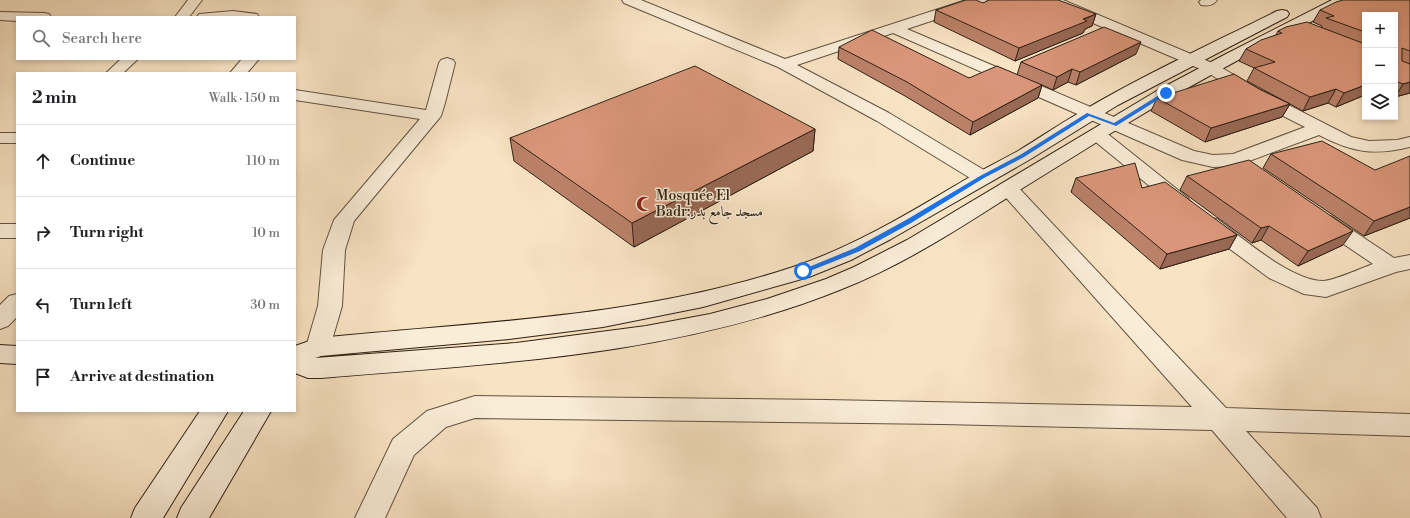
<!DOCTYPE html>
<html lang="en">
<head>
<meta charset="utf-8">
<style>
	body { margin:0; font-family:"Libre Bodoni",Amiri,serif; background:#f2f2f2; color:#202124 }
	.controls { position:absolute; right:12px; top:12px; display:grid; overflow:hidden; border-radius:0px; box-shadow:0 2px 6px #0003 }
	.controls button { width:36px; height:36px; display:grid; place-items:center; padding:0; border:0; border-bottom:1px solid #e0e0e0; background:#fff; color:#202124; font:20px sans-serif }
	.stop { position:absolute; width:12px; height:12px; margin:-9px; border:3px solid #1a73e8; border-radius:50%; background:#fff }
	.stop.end { background:#1a73e8; border-color:#fff; box-shadow:0 1px 4px #0008 }
	.list { margin:0; padding:0; list-style:none }
	h2 { display:flex; justify-content:space-between; align-items:center; height:52px; margin:0; padding:0 16px; font-size:17px }
	h2 small { font-size:13px; font-weight:400; color:#757577 }
	.list li { display:grid; grid-template-columns:26px 1fr auto; gap:12px; align-items:center; box-sizing:border-box; height:72px; padding:0 16px; border-top:1px solid #e0e0e0 }
	.list b { display:block; font-size:15px; white-space:nowrap }
	.list em { font-size:13px; font-style:normal; color:#757577 }
	.icon { flex:none; width:22px; height:22px; fill:none; stroke:currentColor; stroke-width:2; stroke-linecap:round; stroke-linejoin:round }
	.map { position:relative; flex:none; width:1410px; height:518px; overflow:hidden }
	.search { position:absolute; background:#fff; box-shadow:0 2px 6px #0003; left:16px; top:16px; width:280px; height:44px; display:flex; align-items:center; gap:10px; box-sizing:border-box; padding:0 14px; border-radius:0px; color:#757577; font-size:15px }
	.panel { position:absolute; background:#fff; box-shadow:0 2px 6px #0003; left:16px; top:72px; width:280px; height:340px; border-radius:0px }
	.map>svg:first-child { display:block }
	.lines { fill:none; stroke-linecap:round; stroke-linejoin:round }
	.street-casing { stroke:#605240; stroke-width:2 }
	.secondary-casing { stroke:#2e2115; stroke-width:2 }
	.street { fill:#faedd8; fill-rule:evenodd }
	.secondary { fill:#faedd8; fill-rule:evenodd }
	.wall { fill:#bb8169; stroke:#2e2115 }
	.shaded-wall { fill:#996955; stroke:#2e2115 }
	.building { fill:#da967a; stroke:#2e2115 }
	.route { fill:#1a73e8 }
	.labels { text-anchor:middle; dominant-baseline:central; stroke-width:3; stroke-linejoin:round; paint-order:stroke }
	.poi-label { font-size:14px; fill:#2e2115; stroke:#faedd8; text-anchor:start }
</style>
</head>
<body>
<div class="map">
<svg width="1410" height="518" viewBox="0 0 1410 518">
	<rect width="100%" height="100%" fill="#f8e3c3"/>
	<filter id="stains"><feTurbulence type="fractalNoise" baseFrequency=".005" numOctaves="4"/><feColorMatrix values="0 0 0 0 .2 0 0 0 0 .09 0 0 0 0 .02 0 0 0 .5 -.17"/></filter>
	<radialGradient id="worn" r=".72"><stop offset=".6" stop-color="#630" stop-opacity="0"/><stop offset="1" stop-color="#630" stop-opacity=".3"/></radialGradient>
	<g class="lines">
		<g class="street-casing">
			<path id="street" d="M188 0H202L189 17H175Z
				M622 0H641L785 59 966 0H987L985 3 907 29 1194 151 1213 155 1233 154 1305 127 1253 101 1205 71 1046 3 1044 0H1063L1217 65 1265 93 1351 137 1369 141 1397 140 1410 137V147C1373 156 1352 152 1319 135L1236 166 1213 167 1182 160 893 33 797 65 889 113 989 173 992 177 989 181 982 183 975 181 877 121 778 67 624 3Z
				M1201 0H1217C1213 6 1207 6 1201 5L1199 2Z
				M233 11 257 14 259 17H197L199 14Z
				M0 12 44 13 49 14 51 17H17V21L0 20Z
				M447 58 453 60 455 63 445 103 441 116 354 221 345 250 342 306 330 347 327 354 318 356 309 354 306 347 318 306 323 250 334 220 420 119 295 100V90L426 110 439 63 441 60Z
				M121 59H138L123 73H106Z
				M242 59H259L247 73H230Z
				M1098 130 1104 131 1188 198 1191 202 1188 206 1181 208 1174 206 1092 139 1089 135 1092 131Z
				M0 133H17V143H0Z
				M1008 182 1015 184 1226 408 1410 414V436L1246 431 1317 508 1321 518H1287L1212 430 942 424 475 418 446 427 414 455 385 518H355L393 439 427 411 475 396 826 400 1192 407 1001 192 998 188 1001 184Z
				M1324 215 1331 216 1394 258 1410 255V269L1396 272 1326 297 1304 294 1269 278 1203 229 1200 224 1203 219 1210 218 1217 219C1244 239 1290 280 1323 281 1333 281 1362 268 1373 264L1317 226 1314 221 1317 216Z
				M0 224H17V238H0Z
				M17 294V317L8 326 0 329V305L9 296Z"/>
		</g>
		<g class="secondary-casing">
			<path id="secondary" d="M1332 0H1350L1348 3C1266 44 1186 87 1108 135 1072 158 1035 180 999 203 949 235 898 267 842 289 677 356 497 363 321 378H308L295 373V346L318 338C477 322 640 318 793 267 853 247 909 213 963 181 981 170 1000 161 1018 151 1038 139 1058 125 1079 113 1143 75 1211 44 1277 11L1282 10 1287 11 1289 14 1287 17 1118 105 1029 160 891 239 851 260 809 277 703 307 603 327 509 339 321 356 315 358 516 343 646 326 710 314 767 299 826 279 854 267 907 240 1160 89 1226 54Z
				M0 345 17 346V364L0 363Z
				M200 411H228L163 518H131L135 508Z
				M244 411H271L209 518H177L181 508Z"/>
		</g>
		<use href="#street" class="street"/>
		<use href="#secondary" class="secondary"/>
	</g>
	<path class="wall" d="M1410 0V93L1395 97V15H1365V95L1336 107 1328 103 1303 111 1247 81 1254 68 1239 61 1246 49 1276 35 1278 31 1321 28 1322 26 1313 22 1320 10Z
		M983 3 1096 14 1092 26 1085 29 1083 33 1015 61 934 22 936 10Z
		M839 47 969 78 1017 75 1021 62 1136 54 1076 85 1068 82 1053 90 1042 85 1038 98 970 135 905 96 838 59Z
		M1259 89 1290 104 1282 117 1205 142 1151 111 1157 98Z
		M815 129 813 151 634 247 514 161 510 138Z
		M1271 154 1410 218 1364 236 1263 168Z
		M1187 176 1343 245 1298 266 1261 240 1252 243 1180 190Z
		M1076 178 1142 188 1237 235 1229 249 1160 269 1071 192Z"/>
	<path class="shaded-wall" d="M1096 14 1092 26 1085 29 1083 33 1015 61 1019 48Z
		M1141 42 1136 54 1076 85 1080 72Z
		M1072 69 1068 82 1053 90 1057 77Z
		M1410 82V93L1395 97 1403 84Z
		M1042 85 1038 98 970 135 973 122Z
		M1365 85V95L1336 107 1344 93Z
		M1336 89 1328 103 1303 111 1310 97Z
		M1290 104 1282 117 1205 142 1211 128Z
		M815 129 813 151 634 247 632 223Z
		M1410 207V218L1364 236 1374 221Z
		M1269 226 1261 240 1252 243 1261 228Z
		M1353 231 1343 245 1298 266 1308 251Z
		M1237 235 1229 249 1160 269 1167 254Z"/>
	<path class="building" d="M966 0H976L983 3 989 0H1058L1096 14 1083 19 1087 21 1019 48 936 10Z
		M1343 0H1410V51L1402 48V61L1410 64V82L1403 84 1395 81V15H1365V32L1326 18 1334 16 1320 10 1336 2Z
		M1307 22 1365 44V85L1344 93 1336 89 1310 97 1254 68 1275 62 1246 49 1261 40 1282 33 1278 31 1286 27Z
		M1104 27 1141 42 1080 72 1072 69 1057 77 1021 62Z
		M872 30 969 78 997 66 1042 85 973 122 907 82 839 47Z
		M695 66 815 129 632 223 510 138Z
		M1234 74 1259 89 1290 104 1211 128 1157 98Z
		M1322 141 1375 170 1410 156V207L1374 221 1271 154Z
		M1249 160 1353 231 1308 251 1269 226 1261 228 1187 176Z
		M1135 163 1142 188 1165 182 1237 235 1167 254 1076 178Z"/>
	<path class="route" d="M1164 92 1169 93 1116 126 1089 116 1024 157 984 178 911 223 860 251 805 273H800L799 271 855 248 906 220 980 176 1020 155 1087 113 1114 123Z"/>
	<defs>
		<g id="mosque-bare" transform="scale(1.2)"><path d="M3.5-4.9A6 6 0 1 0 3.5 4.9A5 5 0 1 1 3.5-4.9Z" fill="#8f2418" stroke="#faedd8" stroke-width="2.5" paint-order="stroke"/></g>
	</defs>
	<g fill-rule="evenodd">
		<use href="#mosque-bare" x="644" y="204"/>
	</g>
	<g class="labels">
		<g class="poi-label">
			<text x="656" y="196">Mosquée El<tspan x="656" dy="16">Badr;مسجد جامع بدر</tspan></text>
		</g>
	</g>
	<rect width="100%" height="100%" filter="url(#stains)"/>
	<rect width="100%" height="100%" fill="url(#worn)"/>
</svg>
<div class="controls">
<button>+</button>
<button>−</button>
<button><svg class="icon" aria-label="layers" viewBox="0 0 24 24"><path d="M12 4l9 5-9 5-9-5zM3 14l9 5 9-5"/></svg></button>
</div>
<div class="stop" style="left:803px;top:271px"></div>
<div class="stop end" style="left:1166px;top:93px"></div>
<div class="search"><svg class="icon" aria-label="search" viewBox="0 0 24 24"><circle cx="10" cy="10" r="6"/><path d="M15 15l6 6"/></svg>Search here</div>
<section class="panel">
<h2>2 min<small>Walk · 150 m</small></h2>
<ul class="list">
<li><svg class="icon" aria-label="ahead" viewBox="0 0 24 24"><path d="M12 20V5M6 11l6-6 6 6"/></svg><div><b>Continue</b></div><em>110 m</em></li>
<li><svg class="icon" aria-label="right" viewBox="0 0 24 24"><path d="M7 20v-9h11M14 6l5 5-5 5"/></svg><div><b>Turn right</b></div><em>10 m</em></li>
<li><svg class="icon" aria-label="left" viewBox="0 0 24 24"><path d="M17 20v-9H6M10 6l-5 5 5 5"/></svg><div><b>Turn left</b></div><em>30 m</em></li>
<li><svg class="icon" aria-label="arrive" viewBox="0 0 24 24"><path d="M6 21V4h12l-3 4 3 4H6"/></svg><div><b>Arrive at destination</b></div></li>
</ul>
</section>
</div>
</body>
</html>
